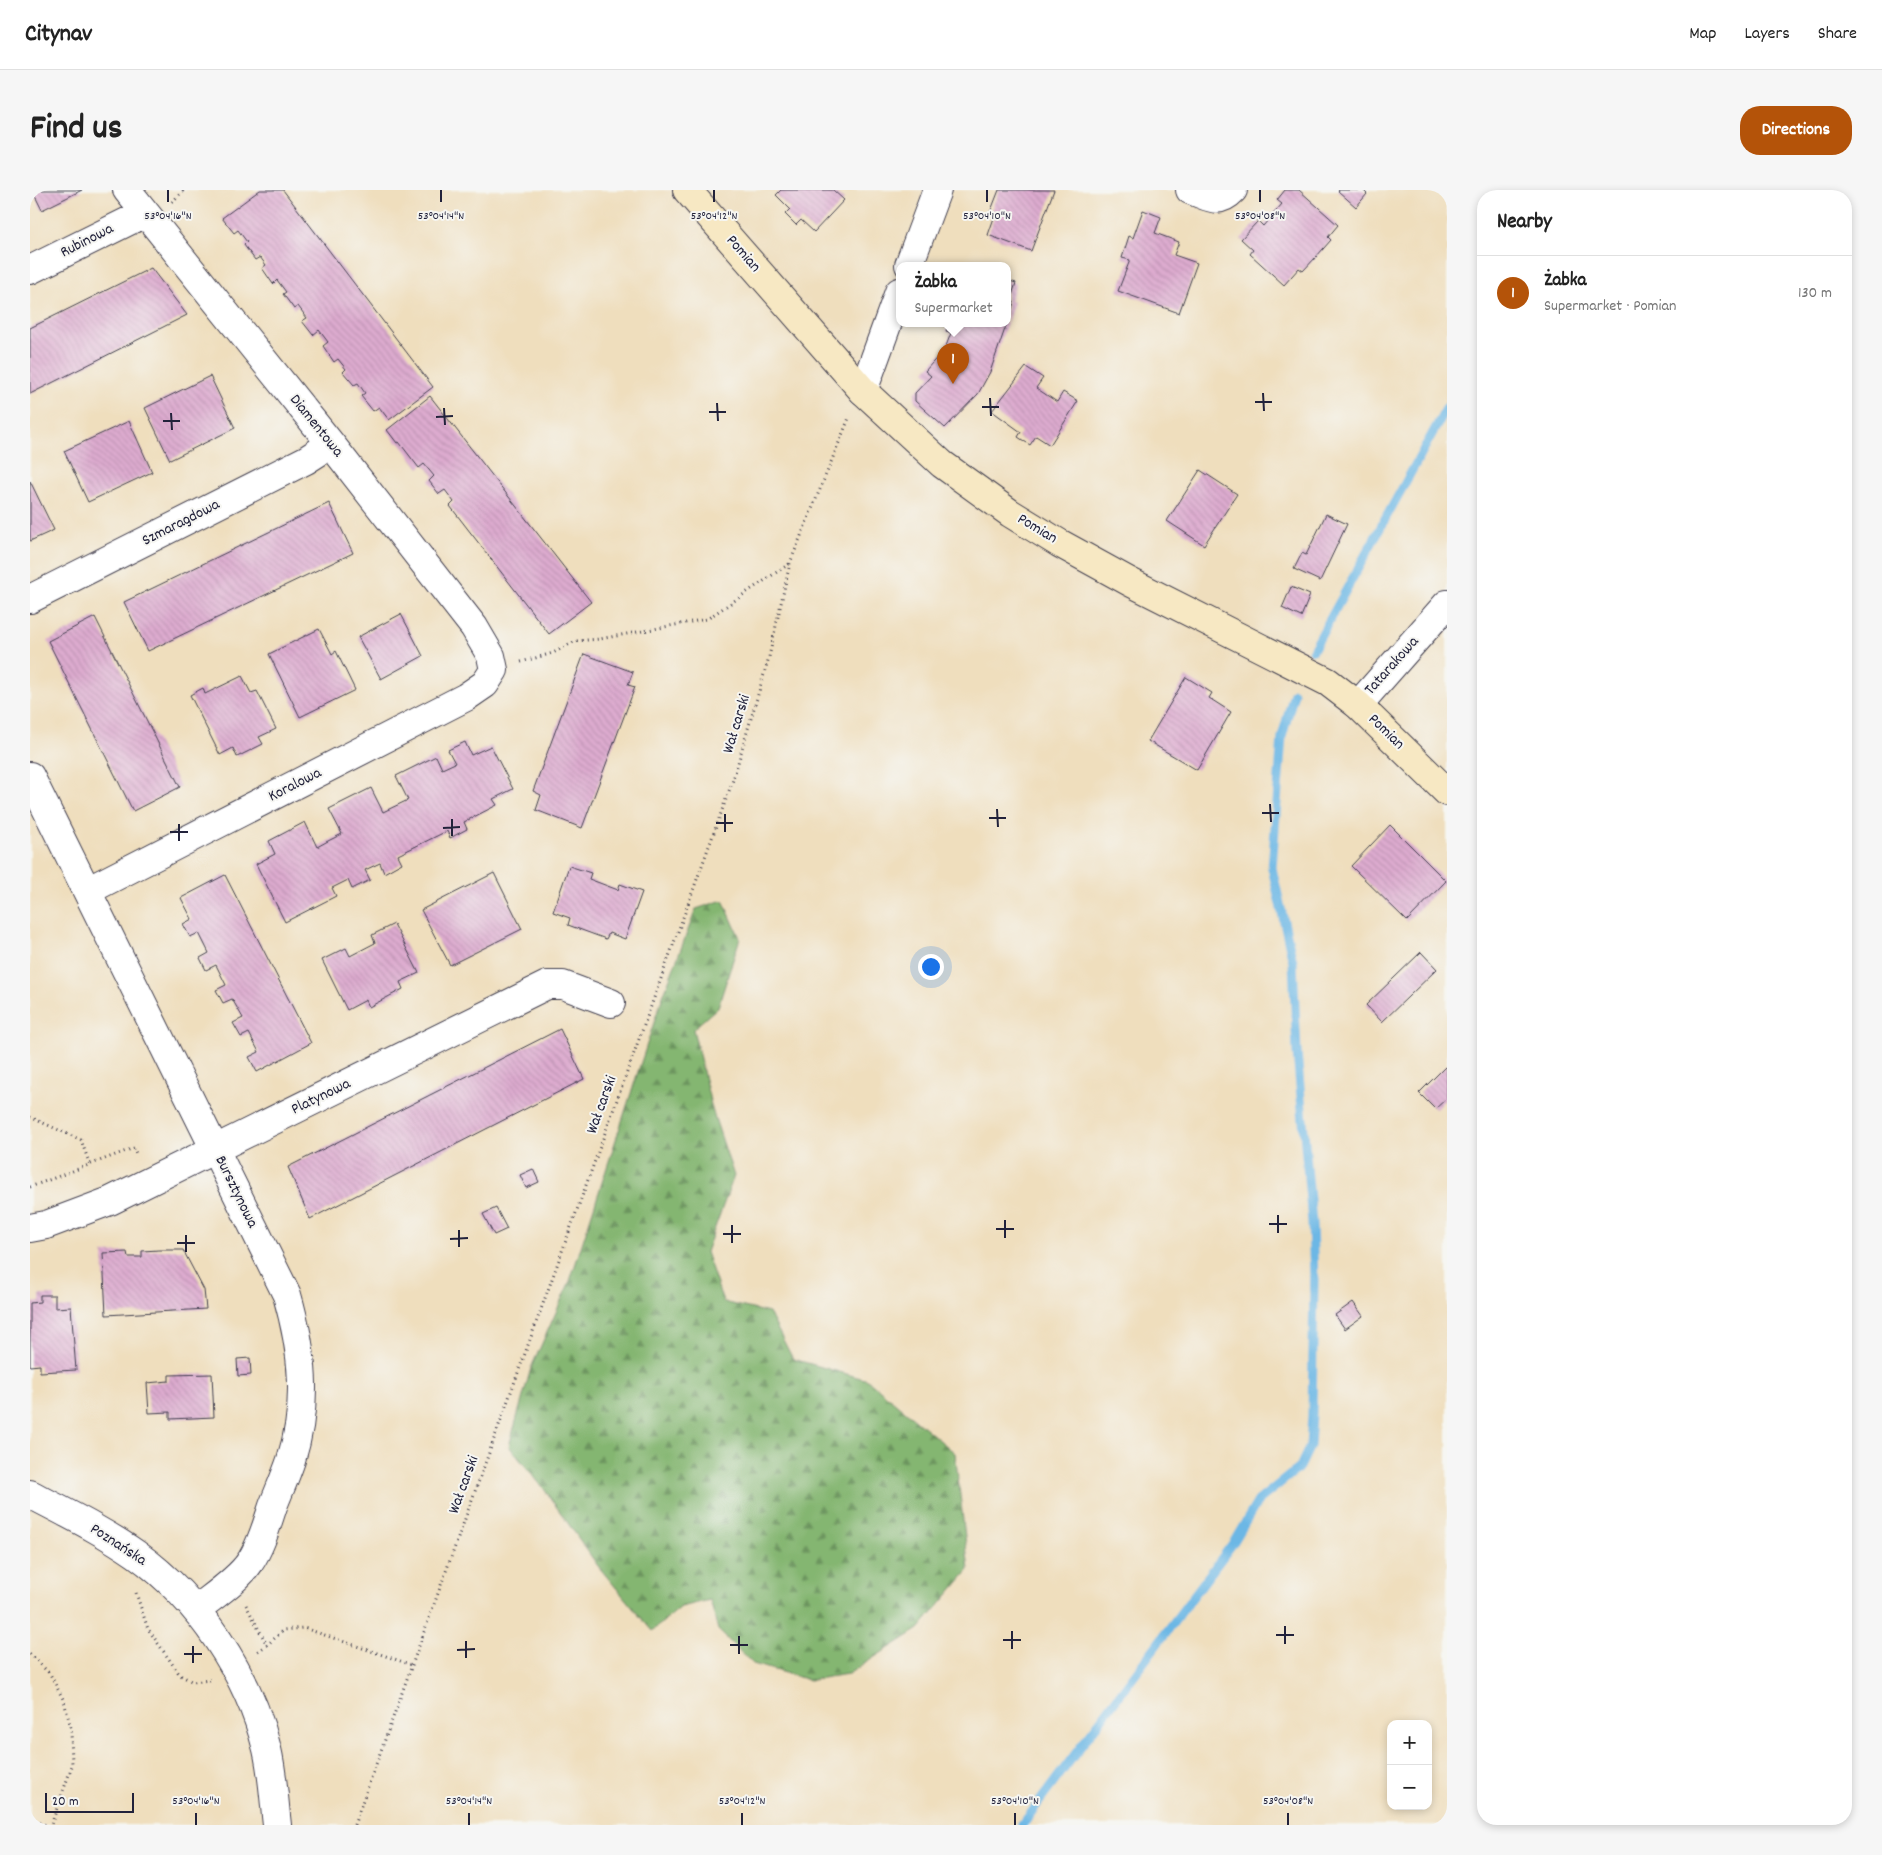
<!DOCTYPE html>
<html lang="en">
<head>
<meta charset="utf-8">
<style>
	body { margin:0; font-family:Dekko,sans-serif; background:#f6f6f6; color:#222 }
	.controls { position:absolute; right:15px; bottom:15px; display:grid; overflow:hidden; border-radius:10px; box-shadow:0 2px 8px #0003 }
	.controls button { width:45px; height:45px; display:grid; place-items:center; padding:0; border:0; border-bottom:1px solid #e0e0e0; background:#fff; color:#222; font:25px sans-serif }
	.scale { position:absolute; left:15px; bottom:12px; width:89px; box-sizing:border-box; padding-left:5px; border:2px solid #22223b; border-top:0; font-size:14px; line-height:18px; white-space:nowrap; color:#22223b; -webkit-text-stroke:4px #f6f6f2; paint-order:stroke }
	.you { position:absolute; left:900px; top:776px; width:18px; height:18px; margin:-12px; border:4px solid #fff; border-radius:50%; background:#1a73e8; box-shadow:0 0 0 8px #1a73e833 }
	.badge { display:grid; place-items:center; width:32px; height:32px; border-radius:50%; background:#b45309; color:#fff; font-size:16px; font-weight:700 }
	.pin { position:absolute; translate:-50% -41px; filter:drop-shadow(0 1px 2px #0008) }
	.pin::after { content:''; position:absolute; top:26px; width:18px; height:15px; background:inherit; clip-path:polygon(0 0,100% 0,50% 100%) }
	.popup { position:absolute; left:866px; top:72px; width:115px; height:65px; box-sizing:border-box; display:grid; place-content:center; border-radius:10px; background:#fff; filter:drop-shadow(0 1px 4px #0005); font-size:16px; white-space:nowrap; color:#767676 }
	.popup b { font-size:19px; color:#222 }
	.popup::after { content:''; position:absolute; left:50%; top:100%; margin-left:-10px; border:10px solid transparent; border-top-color:#fff }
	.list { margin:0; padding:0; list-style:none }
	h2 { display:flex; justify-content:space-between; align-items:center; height:65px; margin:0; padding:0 20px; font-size:21px }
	h2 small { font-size:16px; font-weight:400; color:#767676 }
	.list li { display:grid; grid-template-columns:32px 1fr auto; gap:15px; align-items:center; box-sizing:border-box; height:75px; padding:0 20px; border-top:1px solid #e0e0e0 }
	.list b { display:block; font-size:19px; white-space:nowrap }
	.list p { margin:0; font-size:16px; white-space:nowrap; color:#767676 }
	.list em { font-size:16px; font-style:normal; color:#767676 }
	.map { position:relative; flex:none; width:1417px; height:1635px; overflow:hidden; border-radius:20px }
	header { display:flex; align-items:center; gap:30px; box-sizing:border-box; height:70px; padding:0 25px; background:#fff; border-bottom:1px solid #e0e0e0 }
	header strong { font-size:24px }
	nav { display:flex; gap:28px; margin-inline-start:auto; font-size:18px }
	.intro { display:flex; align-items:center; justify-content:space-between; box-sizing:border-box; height:120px; padding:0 30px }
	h1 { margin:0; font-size:35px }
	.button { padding:12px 22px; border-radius:20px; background:#b45309; color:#fff; font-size:18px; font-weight:700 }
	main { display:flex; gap:30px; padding:0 30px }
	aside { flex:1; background:#fff; border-radius:20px; box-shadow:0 2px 8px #0003 }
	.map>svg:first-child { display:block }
	.forest { fill:url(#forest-firs); stroke:#536c56 }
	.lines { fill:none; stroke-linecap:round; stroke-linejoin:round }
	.stream { stroke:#6cb7e5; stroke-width:9 }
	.building { fill:url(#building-back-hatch) }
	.street-casing { stroke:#413e4e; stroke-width:30 }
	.secondary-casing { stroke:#413e4e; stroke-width:30 }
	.path { stroke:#413e4e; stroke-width:3; stroke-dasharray:1 4; stroke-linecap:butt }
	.street { stroke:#fff; stroke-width:28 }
	.secondary { stroke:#f7e8c3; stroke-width:28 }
	.ticks { fill:none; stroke:#22223b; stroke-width:2 }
	.labels { text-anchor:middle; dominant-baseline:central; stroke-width:4; stroke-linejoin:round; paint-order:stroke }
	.street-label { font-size:16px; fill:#22223b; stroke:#f6f6f2 }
	.ticks-label { font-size:12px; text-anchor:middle; fill:#22223b; stroke:#f6f6f2; stroke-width:4; stroke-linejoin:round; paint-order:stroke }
</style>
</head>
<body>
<header>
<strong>Citynav</strong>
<nav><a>Map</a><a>Layers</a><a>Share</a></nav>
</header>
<div class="intro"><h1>Find us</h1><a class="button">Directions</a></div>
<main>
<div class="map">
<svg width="1417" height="1635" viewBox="0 0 1417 1635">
	<defs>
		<pattern id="forest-firs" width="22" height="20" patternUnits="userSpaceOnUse" patternTransform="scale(1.25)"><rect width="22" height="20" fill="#84b671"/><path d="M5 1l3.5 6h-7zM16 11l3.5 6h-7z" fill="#6c945e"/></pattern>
		<pattern id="building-back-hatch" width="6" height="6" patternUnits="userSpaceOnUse" patternTransform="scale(1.25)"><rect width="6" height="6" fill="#ddabcf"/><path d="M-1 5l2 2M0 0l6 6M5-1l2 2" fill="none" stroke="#bd93b3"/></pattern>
	</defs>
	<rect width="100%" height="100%" fill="#f6f6f2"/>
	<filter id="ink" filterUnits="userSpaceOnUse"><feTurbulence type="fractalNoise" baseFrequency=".02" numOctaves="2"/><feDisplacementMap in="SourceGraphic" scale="10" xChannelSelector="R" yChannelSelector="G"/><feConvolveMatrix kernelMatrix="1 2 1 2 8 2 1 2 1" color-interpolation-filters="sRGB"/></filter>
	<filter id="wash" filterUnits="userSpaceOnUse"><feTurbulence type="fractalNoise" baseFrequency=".0096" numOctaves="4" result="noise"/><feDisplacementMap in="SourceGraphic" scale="20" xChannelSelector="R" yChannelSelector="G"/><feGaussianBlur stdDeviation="1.12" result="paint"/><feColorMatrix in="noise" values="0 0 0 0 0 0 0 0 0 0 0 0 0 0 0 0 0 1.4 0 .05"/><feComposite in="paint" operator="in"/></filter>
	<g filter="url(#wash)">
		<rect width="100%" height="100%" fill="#efdebd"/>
		<path class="forest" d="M693 710 710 748 688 817 663 839 682 919 704 986 676 1062 693 1112 739 1123 763 1169 838 1190 925 1263 939 1380 889 1439 818 1484 779 1490 723 1474 688 1440 680 1410 651 1417 622 1441 568 1376 514 1299 479 1256 501 1178 540 1091 629 817 666 719Z"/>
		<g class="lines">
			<path class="stream" d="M1283 460 1417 217
				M992 1635 1203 1353 1228 1311 1270 1277 1280 1256 1282 1225 1284 1091 1282 1033 1267 862 1263 772 1242 678 1252 547 1264 503"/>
		</g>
		<g id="blocks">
			<path class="building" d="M2 0H52L12 20Z
				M230 0H253L403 197 359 230 349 217 343 221 331 206 335 203 328 193 324 195 313 182 316 179 308 169 304 172 293 156 298 152 289 140 283 145 272 131 277 128 268 116 264 119 253 104 256 102 247 90 243 94 232 78 236 75 230 67 225 70 214 55 217 52 208 40 204 43 192 28Z
				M751 0H803L814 10 784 42 771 30 766 35 755 24 760 19 746 5Z
				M969 0H1024L1001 61 958 45 965 25 960 23Z
				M1255 0H1269L1308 35 1298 47 1301 50 1286 67 1273 81 1269 78 1254 95 1220 64 1223 60 1211 49 1228 31 1233 36 1252 14 1247 10Z
				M1309 0H1333L1337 4 1326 17 1308 1Z
				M1113 20 1131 27 1125 43 1149 52 1144 65 1167 73 1149 123 1088 101 1100 70 1092 68 1099 46 1103 48Z
				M121 78 157 125 0 204V138Z
				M977 90 986 93 980 111 984 112 977 133Z
				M919 133H977L960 182 948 204 915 238 885 211V203L901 186 895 181 911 163 913 164 921 143 916 141Z
				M996 177 1013 188 1006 198 1027 212 1033 202 1048 211 1020 255 1006 246 1000 255 988 247 991 242 962 221Z
				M180 186 205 238 140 270 115 218Z
				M400 206 561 412 519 444 420 316 424 312 415 300 409 304 399 291 404 286 394 274 389 278 369 252 367 253 357 240Z
				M99 231 122 282 58 312 34 261Z
				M1170 280 1207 304 1174 355 1137 331Z
				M0 291 24 340 0 351Z
				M299 313 323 363 118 461 94 412Z
				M1296 324 1317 334 1290 391 1264 379 1272 363 1276 365Z
				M1261 397 1280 405 1271 427 1252 418Z
				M371 424 393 466 351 489 328 447Z
				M65 427 150 597 103 621 18 451Z
				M289 439 302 464 306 461 325 500 270 527 239 464Z
				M554 464 603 482 598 495 605 497 552 638 506 620 511 605 503 601Z
				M212 486 221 503 227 501 246 539 229 547 233 554 207 567 203 558 190 565 160 505 173 498 175 504Z
				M1156 487 1182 503 1179 508 1201 522 1167 580 1118 551Z
				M435 552 441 565 461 556 483 599 463 609 467 615 434 632 437 639 420 648 417 641 368 665 372 673 354 683 350 673 335 680 340 690 322 699 318 690 302 698 306 706 255 732 226 674 245 664 239 651 275 632 287 657 298 651 312 644 299 619 341 598 353 622 378 610 366 586 406 566 412 579 425 573 418 560Z
				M1360 635 1416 691 1377 731 1321 676Z
				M539 676 561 683 559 689 588 700 590 694 612 702 595 749 579 743 576 749 538 735 540 728 523 722Z
				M464 683 492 739 420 775 391 720Z
				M195 685 281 853 227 882 219 867 229 862 219 843 211 847 203 833 213 828 202 809 193 813 186 800 196 795 186 775 176 780 170 768 179 763 169 743 160 747 153 734 162 729 151 708Z
				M364 734 389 783 370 792 373 799 339 817 336 810 317 820 292 770 316 758 320 766 345 753 342 745Z
				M1391 762 1407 779 1352 832 1336 815Z
				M530 839 554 889 280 1029 258 977Z
				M1417 875V908L1405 919 1389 903Z
				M503 979 509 992 496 998 490 985Z
				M466 1018 477 1039 464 1045 453 1024Z
				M129 1060H153L174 1100 176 1119 76 1125 73 1063 97 1062 98 1067H112V1061Z
				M10 1105H25V1118L41 1117 46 1180 10 1182V1175L0 1176V1113L10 1112Z
				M1323 1112 1333 1126 1315 1139 1305 1125Z
				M220 1168 221 1185 208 1186 207 1169Z
				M182 1184 184 1227 140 1229V1222L119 1223 117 1193 139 1191V1185Z"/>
		</g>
	</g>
	<g filter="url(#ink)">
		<use href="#blocks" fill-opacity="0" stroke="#413e4e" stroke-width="1"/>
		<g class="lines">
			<g class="street-casing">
				<path id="street" d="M1160 0C1178 6 1188 16 1203 0
					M879 75 907 0
					M0 80 115 23
					M833 201 869 102
					M0 409 276 270 301 254
					M1328 515 1417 414
					M0 586 257 1105C273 1161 279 1213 261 1270 256 1285 249 1301 243 1316 237 1334 231 1356 220 1372 209 1389 182 1407 166 1420
					M57 701 436 507 455 494 464 480 461 466 444 437 301 254 97 0
					M0 1038 16 1035 80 1011 517 795H533L581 813
					M0 1304C36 1323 73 1341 106 1364 169 1409 219 1485 237 1559 243 1584 244 1610 247 1635"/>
			</g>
			<g class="secondary-casing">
				<path id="secondary" d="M657 0 833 201 912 274 980 323 1029 353 1100 392 1298 492 1328 515 1417 602"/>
			</g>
			<path class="path" d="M142 12 154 0
				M491 472 523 463 546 451 570 449 677 429 759 374
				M0 927 51 950 60 975
				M0 997 104 958 107 966
				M106 1403 118 1439 150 1485 163 1492 180 1490
				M216 1415 237 1455
				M228 1461 237 1455 254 1440 274 1438 382 1475
				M0 1464 20 1484 34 1511 41 1538 42 1576 21 1635
				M0 1629 16 1635
				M324 1635 703 590 739 467 760 373 819 228"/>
			<use href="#street" class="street"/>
			<use href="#secondary" class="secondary"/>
		</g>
	</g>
	<path class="ticks" d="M138 0V12M411 0V12M684 0V12M957 0V12M1230 0V12M1233 203 1234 221M960 208 961 226M1225 212H1242M687 213 688 231M952 217H969M414 218 415 235M679 222H696M141 223 142 240M406 227 423 226M133 231H150M1240 614 1241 632M967 619 968 637M1232 623H1249M695 624V642M959 628H976M422 629V646M686 633H703M149 634V651M413 638 430 637M140 642H158M1248 1025V1043M975 1030V1048M1239 1034H1257M702 1035V1053M966 1039H984M429 1040V1057M693 1044H711M156 1045V1062M420 1049 438 1048M147 1053H165M1255 1436V1454M982 1441V1459M1246 1445H1264M709 1446V1464M973 1450H991M436 1451V1468M700 1455H718M163 1456V1473M427 1460 445 1459M154 1464H172M166 1623V1635M439 1623V1635M712 1623V1635M985 1623V1635M1258 1623V1635"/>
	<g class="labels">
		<g class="street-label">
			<text transform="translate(57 51) rotate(-27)">Rubinowa</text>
			<text transform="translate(713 64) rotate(49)">Pomian</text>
			<text transform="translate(286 236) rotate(51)">Diamentowa</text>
			<text transform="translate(151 333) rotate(-27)">Szmaragdowa</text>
			<text transform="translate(1007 339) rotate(31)">Pomian</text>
			<text transform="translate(1362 476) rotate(-48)">Tatarakowa</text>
			<text transform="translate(707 534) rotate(-73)">Wał carski</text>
			<text transform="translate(1356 542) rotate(44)">Pomian</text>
			<text transform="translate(265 595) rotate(-27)">Koralowa</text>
			<text transform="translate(291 907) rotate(-26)">Platynowa</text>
			<text transform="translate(572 915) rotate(-70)">Wał carski</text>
			<text transform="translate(206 1002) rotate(64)">Bursztynowa</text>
			<text transform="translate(434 1295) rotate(-70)">Wał carski</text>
			<text transform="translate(88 1355) rotate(33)">Poznańska</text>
		</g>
	</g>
	<g class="ticks-label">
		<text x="138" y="29">53°04'16"N</text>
		<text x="411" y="29">53°04'14"N</text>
		<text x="684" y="29">53°04'12"N</text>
		<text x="957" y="29">53°04'10"N</text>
		<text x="1230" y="29">53°04'08"N</text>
		<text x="166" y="1614">53°04'16"N</text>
		<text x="439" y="1614">53°04'14"N</text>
		<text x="712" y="1614">53°04'12"N</text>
		<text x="985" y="1614">53°04'10"N</text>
		<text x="1258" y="1614">53°04'08"N</text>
	</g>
</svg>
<div class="controls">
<button>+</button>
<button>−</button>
</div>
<div class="scale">20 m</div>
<div class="you"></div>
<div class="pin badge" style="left:923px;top:194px">1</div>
<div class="popup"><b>Żabka</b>Supermarket</div>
</div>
<aside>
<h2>Nearby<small></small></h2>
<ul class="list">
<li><span class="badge">1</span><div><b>Żabka</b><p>Supermarket · Pomian</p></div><em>130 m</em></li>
</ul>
</aside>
</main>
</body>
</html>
